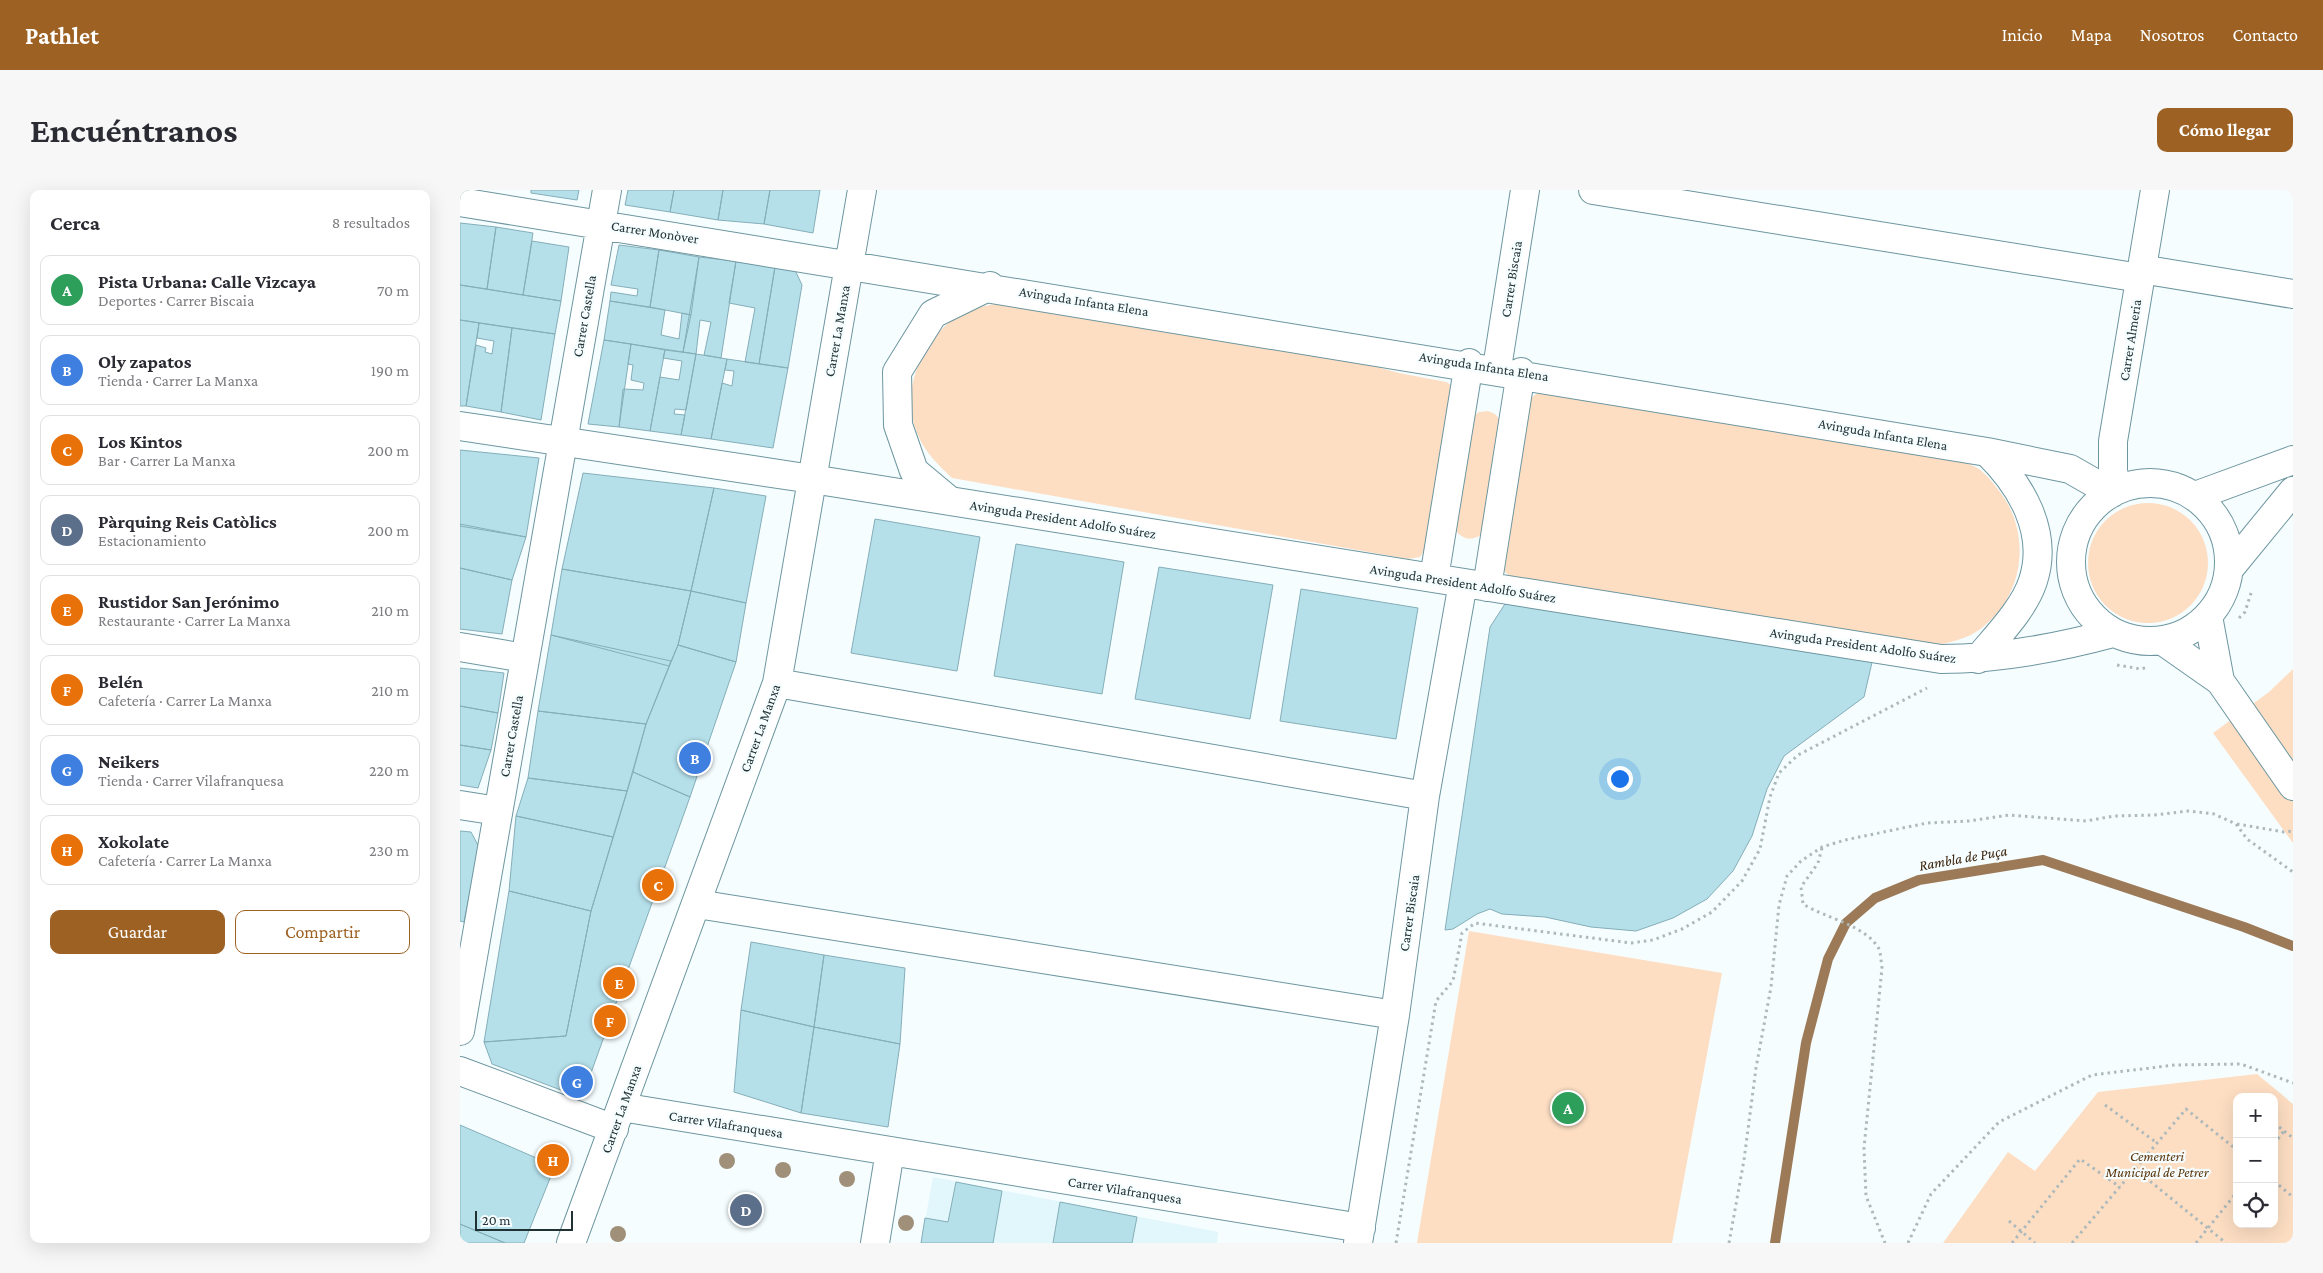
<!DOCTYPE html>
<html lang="es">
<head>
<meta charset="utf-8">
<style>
	body { margin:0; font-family:"Crimson Pro",serif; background:#f7f7f7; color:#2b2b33 }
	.controls { position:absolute; right:15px; bottom:15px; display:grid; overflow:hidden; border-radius:10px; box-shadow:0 5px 20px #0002 }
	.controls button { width:45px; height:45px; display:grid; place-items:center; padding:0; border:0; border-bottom:1px solid #e1e1e2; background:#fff; color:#2b2b33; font:25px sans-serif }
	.scale { position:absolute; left:15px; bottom:12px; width:98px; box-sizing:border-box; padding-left:5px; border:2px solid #213235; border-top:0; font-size:14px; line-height:18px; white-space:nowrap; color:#213235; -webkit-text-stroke:4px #f5fdff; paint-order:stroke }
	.you { position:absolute; left:1159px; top:588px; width:18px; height:18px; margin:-12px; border:4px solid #fff; border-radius:50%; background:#1a73e8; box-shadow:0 0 0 8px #1a73e833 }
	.badge { display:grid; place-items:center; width:32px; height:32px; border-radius:50%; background:#9d6223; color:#fff; font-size:16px; font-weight:700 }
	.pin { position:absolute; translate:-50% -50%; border:2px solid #fff; box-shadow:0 1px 5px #0006 }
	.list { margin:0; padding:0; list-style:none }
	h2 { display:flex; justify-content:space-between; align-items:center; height:65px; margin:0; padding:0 20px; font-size:21px }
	h2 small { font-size:16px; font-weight:400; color:#7c7c81 }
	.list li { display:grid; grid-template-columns:32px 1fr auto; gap:15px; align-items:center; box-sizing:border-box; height:70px; margin:0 10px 10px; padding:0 10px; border:1px solid #e1e1e2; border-radius:10px }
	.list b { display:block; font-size:19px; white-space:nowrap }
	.list p { margin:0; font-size:16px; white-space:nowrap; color:#7c7c81 }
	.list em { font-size:16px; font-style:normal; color:#7c7c81 }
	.actions { display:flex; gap:10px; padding:15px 20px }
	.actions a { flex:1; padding:11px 0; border:1px solid #9d6223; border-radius:10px; text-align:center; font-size:18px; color:#9d6223 }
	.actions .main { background:#9d6223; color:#fff }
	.icon { flex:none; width:28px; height:28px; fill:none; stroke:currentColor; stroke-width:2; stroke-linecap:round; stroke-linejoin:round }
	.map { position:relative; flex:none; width:1833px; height:1053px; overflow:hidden; border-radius:10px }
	header { display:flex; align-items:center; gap:30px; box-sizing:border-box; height:70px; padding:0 25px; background:#9d6223; color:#fff }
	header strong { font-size:24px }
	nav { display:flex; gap:28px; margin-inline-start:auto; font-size:18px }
	.intro { display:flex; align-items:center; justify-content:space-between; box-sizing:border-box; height:120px; padding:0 30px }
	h1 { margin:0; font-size:35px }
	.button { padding:12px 22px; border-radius:10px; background:#9d6223; color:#fff; font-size:18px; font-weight:700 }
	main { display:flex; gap:30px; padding:0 30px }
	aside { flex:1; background:#fff; border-radius:10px; box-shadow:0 5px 20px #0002 }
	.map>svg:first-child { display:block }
	.built { fill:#e2f7fc }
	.green { fill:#fddec3; fill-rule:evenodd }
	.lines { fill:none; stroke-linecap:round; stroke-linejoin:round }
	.stream { stroke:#9c7a57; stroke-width:10 }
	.building { fill:#b5e0ea; stroke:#85aeb8 }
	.minor-casing { stroke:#6d969f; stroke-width:30 }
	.path { stroke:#adb9bb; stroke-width:3; stroke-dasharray:2.5 4; stroke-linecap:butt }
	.minor { stroke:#fff; stroke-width:28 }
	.tree { fill:#a0907a }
	.labels { text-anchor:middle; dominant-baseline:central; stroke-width:4.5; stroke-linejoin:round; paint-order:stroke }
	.street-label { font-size:14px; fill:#213235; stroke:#f5fdff }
	.park-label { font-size:14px; font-style:italic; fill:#5b360d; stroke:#f5fdff }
	.water-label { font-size:15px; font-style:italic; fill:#3d260f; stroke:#f5fdff }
</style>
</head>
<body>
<header>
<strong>Pathlet</strong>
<nav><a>Inicio</a><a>Mapa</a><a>Nosotros</a><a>Contacto</a></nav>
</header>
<div class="intro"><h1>Encuéntranos</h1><a class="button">Cómo llegar</a></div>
<main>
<aside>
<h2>Cerca<small>8 resultados</small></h2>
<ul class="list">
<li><span class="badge" style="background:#2e9e5b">A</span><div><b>Pista Urbana: Calle Vizcaya</b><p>Deportes · Carrer Biscaia</p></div><em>70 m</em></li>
<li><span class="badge" style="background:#3f7fe0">B</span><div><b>Oly zapatos</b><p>Tienda · Carrer La Manxa</p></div><em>190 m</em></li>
<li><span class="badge" style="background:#e8710a">C</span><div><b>Los Kintos</b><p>Bar · Carrer La Manxa</p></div><em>200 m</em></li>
<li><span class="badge" style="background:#5c6f8a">D</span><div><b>Pàrquing Reis Catòlics</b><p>Estacionamiento</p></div><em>200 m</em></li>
<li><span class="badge" style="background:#e8710a">E</span><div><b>Rustidor San Jerónimo</b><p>Restaurante · Carrer La Manxa</p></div><em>210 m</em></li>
<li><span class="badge" style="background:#e8710a">F</span><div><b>Belén</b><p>Cafetería · Carrer La Manxa</p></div><em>210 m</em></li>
<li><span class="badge" style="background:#3f7fe0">G</span><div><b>Neikers</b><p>Tienda · Carrer Vilafranquesa</p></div><em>220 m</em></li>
<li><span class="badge" style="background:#e8710a">H</span><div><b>Xokolate</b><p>Cafetería · Carrer La Manxa</p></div><em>230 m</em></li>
</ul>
<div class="actions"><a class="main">Guardar</a><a>Compartir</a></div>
</aside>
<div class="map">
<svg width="1833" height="1053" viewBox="0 0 1833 1053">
	<rect width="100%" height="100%" fill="#f5fdff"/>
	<path class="built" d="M473 987 758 1042 757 1053H461Z"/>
	<path class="green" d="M543 113 910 175 939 183 986 192 991 195 993 202 966 358 960 367 948 369 492 288C478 275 464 261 457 243 440 201 461 152 496 127 510 118 527 115 543 113Z
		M1079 202 1140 208 1491 268C1500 271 1511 274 1519 279 1527 285 1534 294 1540 302 1571 343 1565 403 1524 436 1508 450 1487 453 1467 457L1055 391 1044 381 1041 367 1071 208Z
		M1028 221 1035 224 1041 231 1024 343C1013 351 1004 351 995 340L1012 227 1019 222Z
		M1628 373a60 60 0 1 1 120 0a60 60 0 1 1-120 0Z
		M1833 479V653L1753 543 1809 502Z
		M1009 741 1262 783 1212 1053H957Z
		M1797 884 1833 914V1053H1483L1548 962 1575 981 1638 902ZM1777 907H1814V1034H1777Z"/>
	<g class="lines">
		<path class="stream" d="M1315 1053 1346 853 1368 769 1386 733 1415 708 1459 690 1583 670 1784 737 1833 756"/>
	</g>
	<path class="building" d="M71 0H119L117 10 71 3Z
		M168 0H214L210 22 165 15Z
		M214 0H263L258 30 210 22Z
		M263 0H310L304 34 258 30Z
		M310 0H360L353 43 304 34Z
		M0 33 36 37 27 99 0 95Z
		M36 37 73 43 63 105 27 99Z
		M72 51 109 57 101 111 63 105Z
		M159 55 199 60 190 117 150 111 151 102 177 106 178 99 151 95Z
		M199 60 239 67 231 125 190 117Z
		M239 67 276 71 261 168 244 165 251 132 240 130 236 164 223 162Z
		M276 71 315 77 299 174 285 172 295 118 269 113Z
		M315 77 334 78 342 95 328 178 299 174Z
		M0 95 101 111 95 144 0 130Z
		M150 111 205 120 201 145 219 149 222 123 231 125 223 162 144 150Z
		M0 130 19 133 6 216H0Z
		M19 133 52 138 41 222 6 216 16 155 26 158 25 162 32 164 34 151 17 148Z
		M52 138 95 144 81 230 41 222Z
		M144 150 171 154 159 237 128 234Z
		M171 154 205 160 190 241 159 237 163 199 183 200 184 193 171 190 173 175 168 174Z
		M205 160 236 164 226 220 215 219 214 224 225 225 221 245 190 241 200 187 219 190 222 171 203 168Z
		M236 164 267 169 251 249 221 245Z
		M267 169 328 178 313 258 251 249 262 193 272 196 274 181 265 180Z
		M0 260 79 268 66 347 0 336Z
		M123 283 254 298 231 401 102 379Z
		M254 298 306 306 286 413 231 401Z
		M415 329 520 347 497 481 391 463Z
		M0 334 66 347 52 390 0 378Z
		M556 354 664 372 642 504 534 486Z
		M699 377 813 395 790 529 675 509Z
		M0 378 52 390 42 444 0 439Z
		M102 379 231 401 218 455 209 476 91 445Z
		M841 399 958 418 936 549 820 531Z
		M231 401 286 413 276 472 218 455Z
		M1068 407 1413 468 1404 507 1324 566 1307 599 1292 646 1273 681 1247 709 1213 728 1176 741 1131 737 1085 727 1042 724 1030 719 1017 724 993 739 985 740 1030 437 1045 414Z
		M91 445 211 471 186 534 78 521Z
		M218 455 276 472 230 607 173 582 186 534Z
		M0 478 44 483 38 523 0 516Z
		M0 516 38 523 31 560 0 555Z
		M78 521 186 534 167 601 68 588Z
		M0 555 31 560 18 598 0 595Z
		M173 582 230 607 122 908 32 874 24 852 106 846 131 721Z
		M68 588 167 601 153 647 56 626Z
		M56 626 153 647 131 721 49 701Z
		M0 641 11 642 19 657 4 732 0 731Z
		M49 701 131 721 106 846 24 852Z
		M291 752 364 765 354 837 281 820Z
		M364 765 445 778 440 854 354 837Z
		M281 820 354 837 341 923 274 902Z
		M354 837 440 854 428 937 341 923Z
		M0 935 95 976 64 1053H45L0 1034Z
		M496 992 542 1001 533 1053H461L465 1028 488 1032Z
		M600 1012 677 1027 672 1053H593Z
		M0 1034 45 1053H0Z"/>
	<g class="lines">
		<g class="minor-casing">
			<path id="minor" d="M1133 0 1680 88
				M0 12C510 91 1019 175 1527 262L1610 279 1652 303
				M1681 79 1833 104
				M1037 178 1065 0
				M0 236 352 289 1481 469C1540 469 1597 458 1653 443
				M1611 372a79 79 0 1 1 158 0a79 79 0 1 1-158 0Z
				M1657 300 1653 281V251L1695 0
				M1735 306 1833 270
				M490 311 454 281 438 235 437 182 473 124 530 96
				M1770 378 1833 301
				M974 388 1009 173
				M1027 397 1061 182
				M1748 426 1760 491
				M1703 451 1760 491 1833 596
				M0 457 65 468
				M1518 469C1536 447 1564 419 1573 391 1589 342 1561 295 1527 262
				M317 493 965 606
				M0 615 38 621
				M237 714 935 825
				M0 841 147 0
				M0 881 154 939
				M161 917 901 1038
				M111 1053 317 493 402 0
				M415 1053 430 961
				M898 1053 935 825 965 606 1003 393"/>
		</g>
		<path class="path" d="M1779 428 1785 422 1792 400
			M1657 475 1681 479 1688 477
			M1777 634 1824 642 1833 641
			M1362 658 1358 673 1341 697 1343 714C1365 728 1406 735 1419 759 1421 764 1421 772 1422 778L1404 958 1406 1006 1425 1053
			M1645 915 1697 953
			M1814 933 1833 948
			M1814 954 1824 941
			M1675 979 1766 1053
			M1814 991 1833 1007
			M1549 1031 1575 1053
			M936 1053 976 811 993 791 1002 743 1015 733 1171 753 1193 750 1222 739 1252 722 1282 691 1300 659 1310 607 1319 583 1338 565 1467 498
			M1269 1053 1284 970 1296 878 1311 797 1319 715 1327 686 1341 671 1362 657 1385 650 1467 633 1509 631 1549 625 1626 631 1654 626 1694 625 1728 621 1754 624 1776 634 1787 649 1833 682
			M1448 1053 1471 1004 1539 932 1632 885 1715 875 1781 874 1833 893
			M1552 1053 1620 969 1660 997
			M1612 1053 1726 919 1777 960
			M1736 1053 1777 1002"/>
		<use href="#minor" class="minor"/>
	</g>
	<g class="tree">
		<circle cx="267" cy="971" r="8"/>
		<circle cx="323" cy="980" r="8"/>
		<circle cx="387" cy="989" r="8"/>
		<circle cx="446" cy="1033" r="8"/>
		<circle cx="158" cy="1044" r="8"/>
	</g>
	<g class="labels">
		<g class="street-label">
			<text transform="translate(195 42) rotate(9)">Carrer Monòver</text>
			<text transform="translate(1051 89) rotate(-81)">Carrer Biscaia</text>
			<text transform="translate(624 111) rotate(9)">Avinguda Infanta Elena</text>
			<text transform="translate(124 126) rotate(-80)">Carrer Castella</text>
			<text transform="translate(377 141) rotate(-80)">Carrer La Manxa</text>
			<text transform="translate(1670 150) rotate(-81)">Carrer Almeria</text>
			<text transform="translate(1024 176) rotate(9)">Avinguda Infanta Elena</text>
			<text transform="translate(1423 244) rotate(10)">Avinguda Infanta Elena</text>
			<text transform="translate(603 329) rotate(9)">Avinguda President Adolfo Suárez</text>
			<text transform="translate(1003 393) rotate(9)">Avinguda President Adolfo Suárez</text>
			<text transform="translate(1403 455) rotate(8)">Avinguda President Adolfo Suárez</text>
			<text transform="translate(300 538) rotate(-70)">Carrer La Manxa</text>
			<text transform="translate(51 546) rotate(-80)">Carrer Castella</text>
			<text transform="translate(949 723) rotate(-82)">Carrer Biscaia</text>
			<text transform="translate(161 919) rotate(-70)">Carrer La Manxa</text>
			<text transform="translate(266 934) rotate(9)">Carrer Vilafranquesa</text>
			<text transform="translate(665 1000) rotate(9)">Carrer Vilafranquesa</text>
		</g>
		<g class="park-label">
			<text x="1697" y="966">Cementeri<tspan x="1697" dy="16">Municipal de Petrer</tspan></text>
		</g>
		<g class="water-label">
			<text transform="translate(1503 668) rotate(-10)">Rambla de Puça</text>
		</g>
	</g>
</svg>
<div class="controls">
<button>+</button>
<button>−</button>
<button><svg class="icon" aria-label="locate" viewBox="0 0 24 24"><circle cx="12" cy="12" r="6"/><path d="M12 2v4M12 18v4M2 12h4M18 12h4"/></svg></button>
</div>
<div class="scale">20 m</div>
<div class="you"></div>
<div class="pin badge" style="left:1108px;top:918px;background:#2e9e5b">A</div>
<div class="pin badge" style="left:235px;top:568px;background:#3f7fe0">B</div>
<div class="pin badge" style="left:198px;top:695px;background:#e8710a">C</div>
<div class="pin badge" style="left:286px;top:1020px;background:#5c6f8a">D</div>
<div class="pin badge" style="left:159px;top:793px;background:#e8710a">E</div>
<div class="pin badge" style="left:150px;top:831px;background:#e8710a">F</div>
<div class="pin badge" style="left:117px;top:892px;background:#3f7fe0">G</div>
<div class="pin badge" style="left:93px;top:970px;background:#e8710a">H</div>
</div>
</main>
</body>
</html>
